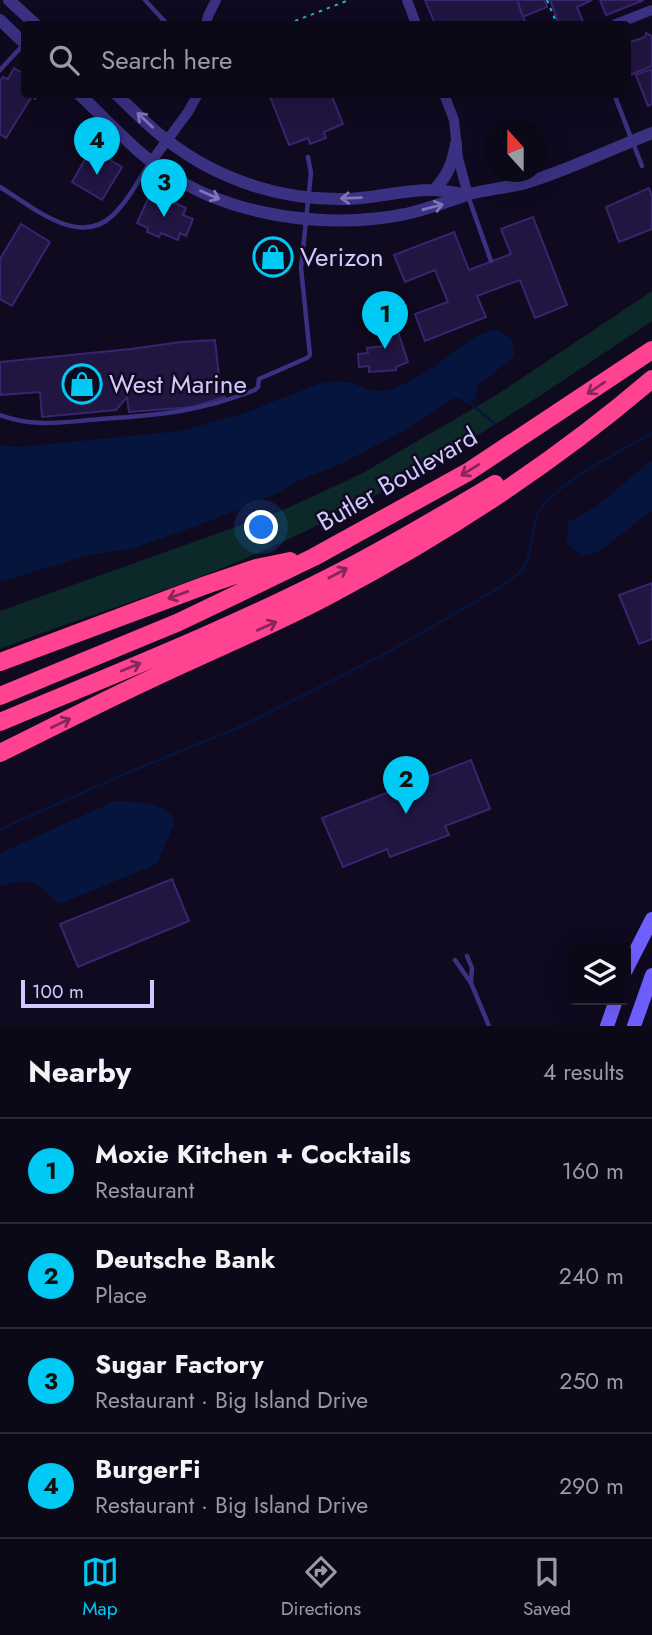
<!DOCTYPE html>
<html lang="en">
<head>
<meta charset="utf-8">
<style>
	body { margin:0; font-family:Jost,sans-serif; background:#191624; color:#f1f3f6 }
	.controls { position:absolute; right:21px; bottom:21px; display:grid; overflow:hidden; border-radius:7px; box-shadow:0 7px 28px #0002 }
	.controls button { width:63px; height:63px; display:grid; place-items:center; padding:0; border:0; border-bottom:2px solid #2b2936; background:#0b0817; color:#f1f3f6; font:35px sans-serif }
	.compass { position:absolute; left:484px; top:119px; width:63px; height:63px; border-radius:50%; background:#0b0817; box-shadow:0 7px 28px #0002; rotate:339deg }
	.scale { position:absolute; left:21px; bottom:18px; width:133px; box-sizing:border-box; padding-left:7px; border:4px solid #d2c8ff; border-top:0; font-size:19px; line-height:24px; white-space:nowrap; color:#d2c8ff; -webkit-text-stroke:5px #0f0a1f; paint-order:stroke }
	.you { position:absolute; left:262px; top:528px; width:24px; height:24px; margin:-18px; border:5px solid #fff; border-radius:50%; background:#1a73e8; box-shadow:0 0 0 10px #1a73e833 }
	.badge { display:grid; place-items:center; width:46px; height:46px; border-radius:50%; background:#00c9f3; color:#111; font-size:23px; font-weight:700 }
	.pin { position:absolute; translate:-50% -58px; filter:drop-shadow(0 2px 4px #0008) }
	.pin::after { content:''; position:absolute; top:37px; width:24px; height:21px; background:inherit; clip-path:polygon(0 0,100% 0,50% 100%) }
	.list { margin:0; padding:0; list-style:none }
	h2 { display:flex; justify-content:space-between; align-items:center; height:91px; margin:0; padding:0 28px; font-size:30px }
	h2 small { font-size:23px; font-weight:400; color:#9a9aa1 }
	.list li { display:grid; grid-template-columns:46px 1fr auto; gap:21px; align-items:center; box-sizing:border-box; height:105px; padding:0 28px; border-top:2px solid #2b2936 }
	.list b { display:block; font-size:26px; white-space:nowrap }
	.list p { margin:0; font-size:23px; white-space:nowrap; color:#9a9aa1 }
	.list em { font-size:23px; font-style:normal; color:#9a9aa1 }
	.icon { flex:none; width:38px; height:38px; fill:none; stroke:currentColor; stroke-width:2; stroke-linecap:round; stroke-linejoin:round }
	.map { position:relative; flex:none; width:652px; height:1026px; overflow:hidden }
	.search { position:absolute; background:#0b0817; box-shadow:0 7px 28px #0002; left:21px; right:21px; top:21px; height:77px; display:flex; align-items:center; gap:18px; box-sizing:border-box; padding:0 24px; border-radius:7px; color:#9a9aa1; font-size:26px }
	.sheet { height:511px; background:#0b0817 }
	nav { display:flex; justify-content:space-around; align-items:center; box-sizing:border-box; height:98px; border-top:2px solid #2b2936; background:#0b0817; font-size:19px; color:#9a9aa1 }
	nav a { display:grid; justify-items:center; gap:4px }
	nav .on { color:#00c9f3 }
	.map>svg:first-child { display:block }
	.green { fill:#0d2829 }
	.water { fill:#05153d }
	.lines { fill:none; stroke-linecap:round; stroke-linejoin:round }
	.stream { stroke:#05153d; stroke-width:2.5 }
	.building { fill:#211541; stroke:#39256f; stroke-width:2 }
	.path { stroke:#23b6b8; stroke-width:2; stroke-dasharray:3.5 5; stroke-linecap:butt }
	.service { stroke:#3a3182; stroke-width:4.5 }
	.minor { stroke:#3a3182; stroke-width:10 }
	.tertiary { stroke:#3a3182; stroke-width:12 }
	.secondary { stroke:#6f5fff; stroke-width:14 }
	.motorway { stroke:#ff4390; stroke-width:18 }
	.oneway { stroke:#7e75ba }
	.oneway2 { stroke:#872658 }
	.labels { text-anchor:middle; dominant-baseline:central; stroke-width:5; stroke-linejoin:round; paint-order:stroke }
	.poi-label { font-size:26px; fill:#d2c8ff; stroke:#0f0a1f; text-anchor:start }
	.street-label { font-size:26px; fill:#d2c8ff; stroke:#0f0a1f }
</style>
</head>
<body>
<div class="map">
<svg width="652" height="1026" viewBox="0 0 652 1026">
	<rect width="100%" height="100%" fill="#0f0a1f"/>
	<path class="green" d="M652 291V321C517 412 382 503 230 565 154 596 76 619 0 649V611L283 510 361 474 498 394Z"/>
	<path class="water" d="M494 330C509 333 515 343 514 357L478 385 475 399 466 404 461 399 455 398 447 402 403 431 341 464 300 480 276 494 210 521 131 549 89 555 0 582V445L17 447 49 444 180 431 242 414 318 384C327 382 336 381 345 382 362 384 374 396 392 389 404 385 419 376 430 369 450 357 470 335 494 330Z
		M652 460V511L598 552 581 556 567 543 568 522 597 506Z
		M115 801C133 802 167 802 175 821L157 864 62 903C51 900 49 892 40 886 29 878 11 883 0 886V853Z"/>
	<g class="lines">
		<path class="stream" d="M469 402 495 424
			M0 829 132 771 242 726 383 655 504 585 523 570 528 558 537 515 546 502 565 485 592 467 652 433"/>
	</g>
	<path class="building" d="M425 0H517L526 24H435Z
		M517 0H545L547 7 523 17Z
		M550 0H592L577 7 584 24H559Z
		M600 0H644L606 15Z
		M646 33 652 36V66L628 76V43L645 37Z
		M14 68 24 74V94H38L35 99 32 96 6 138 0 134V81L3 77 8 79Z
		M652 69V104L648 106 636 75Z
		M269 94H331L343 124 324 132 326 138 310 144 308 138 289 145Z
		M91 149 122 167 102 200 72 182Z
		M649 188 652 197V229L619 242 606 207Z
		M151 192 186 208 183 215 193 219 186 236 180 233 178 240 161 233 159 237 147 232 148 228 137 223Z
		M533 217 567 305 535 318 520 280 477 296 486 317 425 341 415 314 448 302 435 270 405 282 394 255 454 232 469 270 511 254 501 229Z
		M21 224 50 242 12 306 0 299V259Z
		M284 241 286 270 262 272 259 243Z
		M397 329 408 362 396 367V370L369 372V366L359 367 358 354 368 353 367 348 386 346 385 341H390L389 332Z
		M215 340 220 386 225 397 192 407 129 412 127 397 116 410 42 417 40 392 0 395V362L131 349 181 342Z
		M652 583V639L639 644 619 595Z
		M471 760 490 809 445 826 449 835 390 857 387 849 343 867 322 818Z
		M172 879 189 921 78 967 60 924Z"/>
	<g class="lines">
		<path class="path" d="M547 0 557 24
			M295 21 349 0"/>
		<path class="service" d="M145 0 167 24
			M0 70 24 44
			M614 94 642 166
			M0 187C30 205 78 248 112 216 128 201 138 181 150 162
			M468 196 491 261
			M0 415C36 428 64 422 101 419 160 415 199 412 255 390L258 387 259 379 307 358 310 355 301 268 311 173 308 157
			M467 956 472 968 471 982
			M455 960 471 983 489 1026"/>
		<path class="minor" d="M407 0 416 24
			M206 24 208 16 216 0
			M616 24 652 10
			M444 94 454 120 458 158 468 195
			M151 162 188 112 198 94"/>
		<path class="tertiary" d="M9 0 35 24
			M0 20 24 43
			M79 94C109 122 137 154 170 175 237 218 330 229 406 214 427 209 446 202 467 195 486 189 509 188 529 182 571 169 611 149 652 133
			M116 94C133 110 150 128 168 141 219 180 280 200 344 199 374 199 405 189 435 190 446 191 457 193 467 195
			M434 190C448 175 452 165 456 144"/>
		<path class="secondary" d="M626 970 652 919
			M607 1026 616 1000
			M634 1026 652 975"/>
		<path class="motorway" d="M0 662 206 585 256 568 290 561
			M0 696 179 622 314 557 468 472 652 350
			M0 722C112 675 224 631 332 576 388 548 441 516 495 484
			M0 753C51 728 101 702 153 678 214 649 276 624 335 592 448 532 555 462 652 379"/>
	</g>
	<defs><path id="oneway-shaft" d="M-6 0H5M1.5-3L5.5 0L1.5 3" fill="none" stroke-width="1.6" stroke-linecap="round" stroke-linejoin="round" transform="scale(1.75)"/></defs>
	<g class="oneway">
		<use href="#oneway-shaft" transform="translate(145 120) rotate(-137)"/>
		<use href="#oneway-shaft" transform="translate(210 195) rotate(24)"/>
		<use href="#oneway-shaft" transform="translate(351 198) rotate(178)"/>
		<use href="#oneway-shaft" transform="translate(433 207) rotate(-15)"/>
	</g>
	<g class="oneway2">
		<use href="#oneway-shaft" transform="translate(596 388) rotate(146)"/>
		<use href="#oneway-shaft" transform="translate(470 470) rotate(148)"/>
		<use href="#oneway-shaft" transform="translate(338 573) rotate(-28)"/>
		<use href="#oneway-shaft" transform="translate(178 595) rotate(160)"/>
		<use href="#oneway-shaft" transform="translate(267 626) rotate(-24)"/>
		<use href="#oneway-shaft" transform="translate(131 667) rotate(-22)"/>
		<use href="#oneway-shaft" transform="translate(61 723) rotate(-26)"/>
	</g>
	<defs>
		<g id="shop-ring" transform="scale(2.0125)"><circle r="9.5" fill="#0f0a1f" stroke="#00c9f3" stroke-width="1.5"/><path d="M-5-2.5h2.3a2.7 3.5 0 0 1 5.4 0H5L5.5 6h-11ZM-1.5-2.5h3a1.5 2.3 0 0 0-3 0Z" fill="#00c9f3"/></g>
	</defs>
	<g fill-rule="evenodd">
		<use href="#shop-ring" x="273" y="257"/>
		<use href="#shop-ring" x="82" y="384"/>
	</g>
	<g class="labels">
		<g class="poi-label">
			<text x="300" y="257">Verizon</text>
			<text x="109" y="384">West Marine</text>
		</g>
		<g class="street-label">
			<text transform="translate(397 479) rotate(-30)">Butler Boulevard</text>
		</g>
	</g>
</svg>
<div class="controls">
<button><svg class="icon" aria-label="layers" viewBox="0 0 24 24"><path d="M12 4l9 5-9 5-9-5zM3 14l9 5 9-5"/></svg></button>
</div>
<svg class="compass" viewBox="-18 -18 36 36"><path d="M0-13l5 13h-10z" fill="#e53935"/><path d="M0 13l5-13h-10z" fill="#9a9aa1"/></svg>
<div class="scale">100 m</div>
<div class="you"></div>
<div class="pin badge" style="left:385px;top:349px">1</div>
<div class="pin badge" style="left:406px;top:814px">2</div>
<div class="pin badge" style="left:164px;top:217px">3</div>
<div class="pin badge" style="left:97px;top:175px">4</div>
<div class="search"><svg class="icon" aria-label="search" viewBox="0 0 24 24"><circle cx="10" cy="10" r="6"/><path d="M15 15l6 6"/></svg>Search here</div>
</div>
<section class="sheet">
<h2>Nearby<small>4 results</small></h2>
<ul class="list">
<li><span class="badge">1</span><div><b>Moxie Kitchen + Cocktails</b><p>Restaurant</p></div><em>160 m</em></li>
<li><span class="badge">2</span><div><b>Deutsche Bank</b><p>Place</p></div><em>240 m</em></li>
<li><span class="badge">3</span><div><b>Sugar Factory</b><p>Restaurant · Big Island Drive</p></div><em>250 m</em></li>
<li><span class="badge">4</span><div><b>BurgerFi</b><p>Restaurant · Big Island Drive</p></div><em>290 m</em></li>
</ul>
</section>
<nav>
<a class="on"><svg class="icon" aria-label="map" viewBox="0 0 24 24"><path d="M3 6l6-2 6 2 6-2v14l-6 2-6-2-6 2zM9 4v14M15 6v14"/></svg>Map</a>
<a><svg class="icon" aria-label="directions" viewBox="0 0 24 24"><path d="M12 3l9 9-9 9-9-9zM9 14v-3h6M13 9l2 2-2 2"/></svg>Directions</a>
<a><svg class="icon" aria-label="saved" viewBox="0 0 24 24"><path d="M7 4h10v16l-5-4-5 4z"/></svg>Saved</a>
</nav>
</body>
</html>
